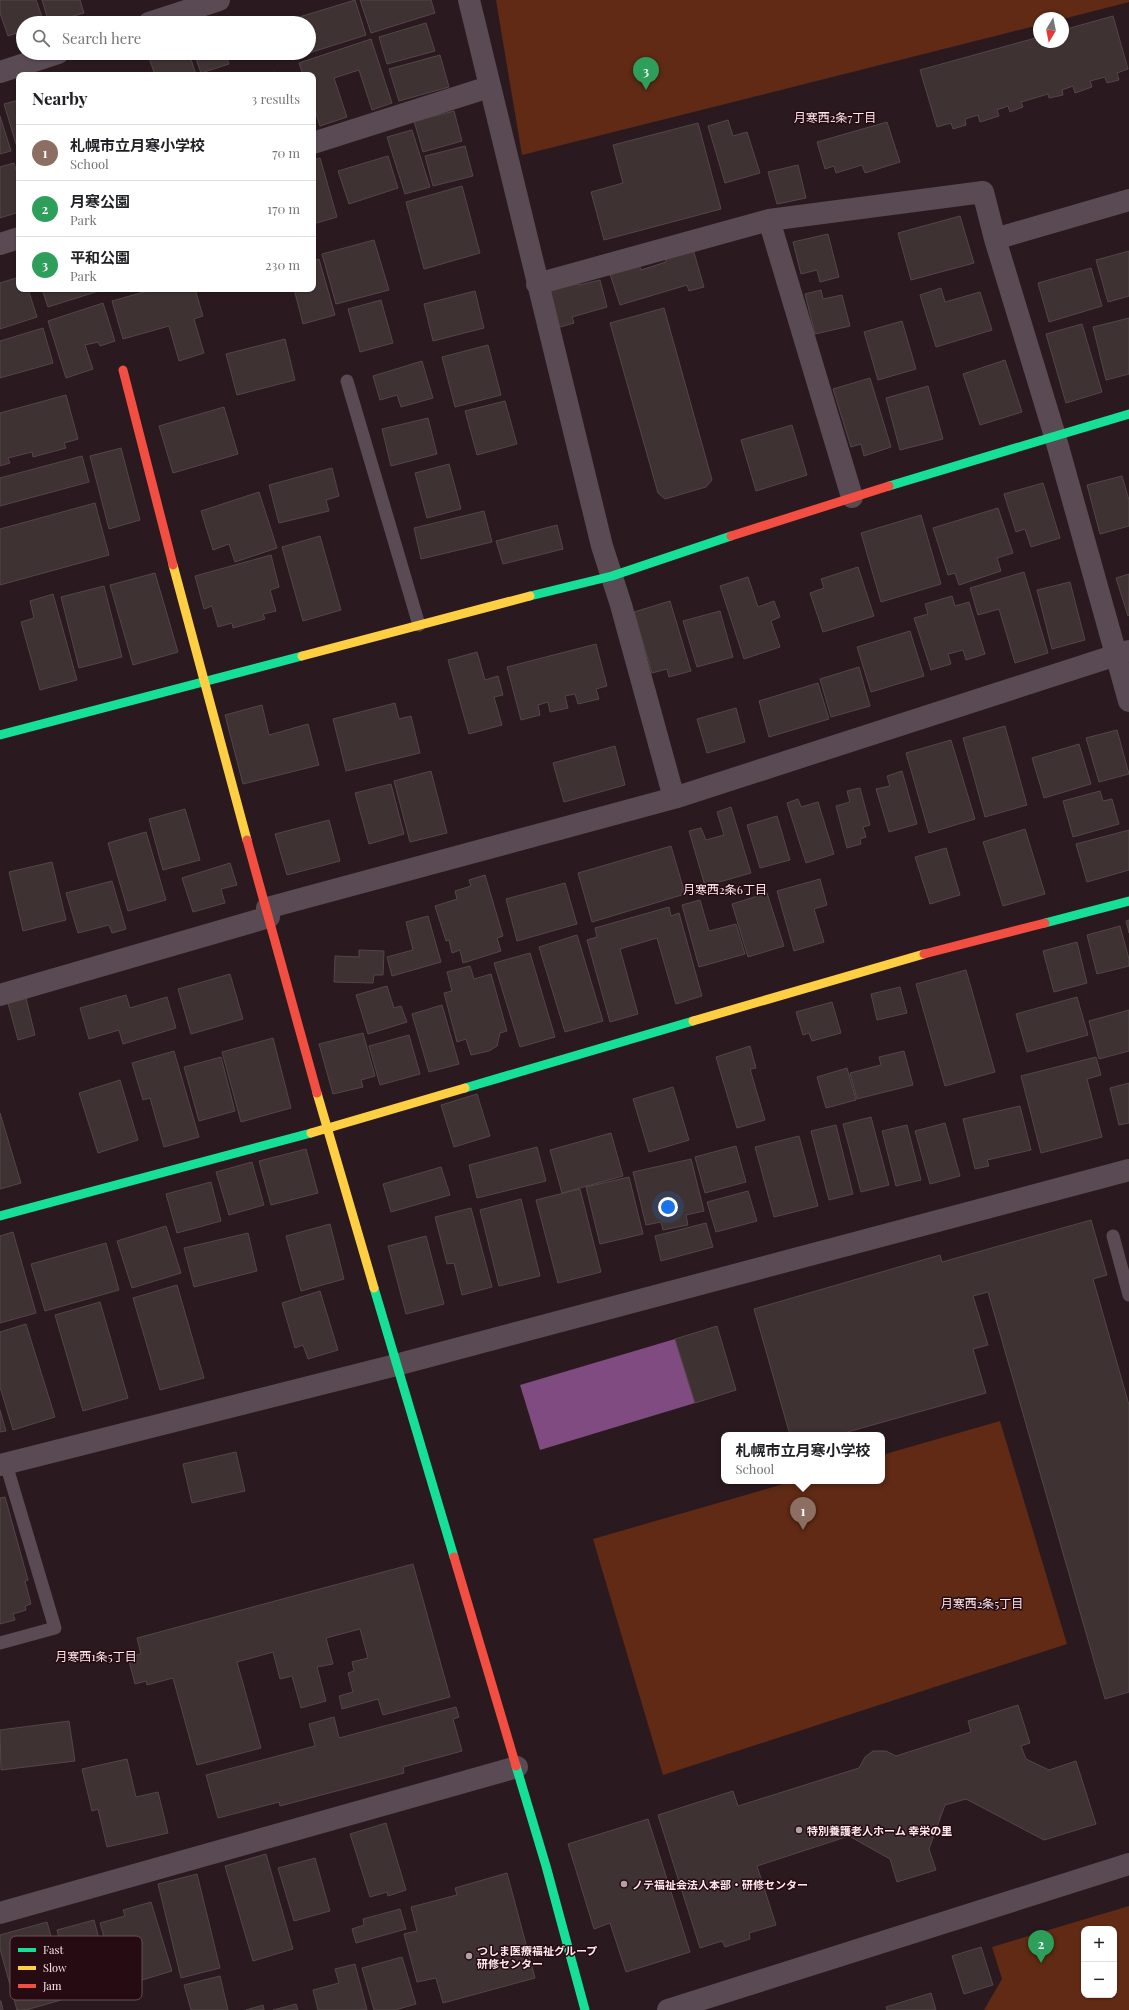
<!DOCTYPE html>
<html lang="en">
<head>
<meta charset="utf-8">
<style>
	body { margin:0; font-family:"Playfair Display","Noto Sans JP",serif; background:#f6f6f6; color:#202124 }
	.controls { position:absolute; right:12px; bottom:12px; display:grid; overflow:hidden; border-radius:8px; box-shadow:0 1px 3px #0004 }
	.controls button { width:36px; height:36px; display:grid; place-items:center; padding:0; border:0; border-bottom:1px solid #e0e0e0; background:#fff; color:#202124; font:20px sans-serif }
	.compass { position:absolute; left:1033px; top:12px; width:36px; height:36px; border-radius:50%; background:#fff; box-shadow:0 1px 3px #0004; rotate:190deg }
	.you { position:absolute; left:668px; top:1207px; width:14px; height:14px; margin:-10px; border:3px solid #fff; border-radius:50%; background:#1a73e8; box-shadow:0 0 0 6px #1a73e833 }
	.badge { display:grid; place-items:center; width:26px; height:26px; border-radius:50%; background:#0f766e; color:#fff; font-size:13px; font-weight:700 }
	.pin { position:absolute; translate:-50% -33px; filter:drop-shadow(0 1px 2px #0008) }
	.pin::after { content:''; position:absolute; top:21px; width:14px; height:12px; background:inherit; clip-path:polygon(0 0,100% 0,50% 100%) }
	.popup { position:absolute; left:721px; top:1432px; width:164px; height:52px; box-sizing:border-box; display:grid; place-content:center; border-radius:8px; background:#fff; filter:drop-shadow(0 1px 3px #0005); font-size:13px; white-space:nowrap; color:#757577 }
	.popup b { font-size:15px; color:#202124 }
	.popup::after { content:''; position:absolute; left:50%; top:100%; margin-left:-8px; border:8px solid transparent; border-top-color:#fff }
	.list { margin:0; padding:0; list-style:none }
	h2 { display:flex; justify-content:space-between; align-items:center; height:52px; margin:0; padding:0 16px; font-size:17px }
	h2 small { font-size:13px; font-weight:400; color:#757577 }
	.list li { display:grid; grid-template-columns:26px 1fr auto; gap:12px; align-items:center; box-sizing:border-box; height:56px; padding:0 16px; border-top:1px solid #e0e0e0 }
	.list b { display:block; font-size:15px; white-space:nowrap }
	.list p { margin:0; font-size:13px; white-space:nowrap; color:#757577 }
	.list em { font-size:13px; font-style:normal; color:#757577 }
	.icon { flex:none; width:22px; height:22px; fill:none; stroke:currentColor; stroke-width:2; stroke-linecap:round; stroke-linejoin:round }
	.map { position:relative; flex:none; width:1129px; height:2010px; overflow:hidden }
	.search { position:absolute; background:#fff; box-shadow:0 1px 3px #0004; left:16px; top:16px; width:300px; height:44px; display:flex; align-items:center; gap:10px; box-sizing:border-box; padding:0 14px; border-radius:22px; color:#757577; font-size:15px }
	.panel { position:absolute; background:#fff; box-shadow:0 1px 3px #0004; left:16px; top:72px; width:300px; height:220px; border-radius:8px }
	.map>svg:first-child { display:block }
	.green { fill:#602a15; fill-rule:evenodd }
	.water { fill:#804b80 }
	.building { fill:#3f3233; stroke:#544648 }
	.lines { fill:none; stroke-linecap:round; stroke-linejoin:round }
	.lane { stroke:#5a4a53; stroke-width:13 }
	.street { stroke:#5a4a53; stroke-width:22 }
	.fast { stroke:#16e098; stroke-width:9 }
	.slow { stroke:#ffcf43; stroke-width:9 }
	.jam { stroke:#f24e42; stroke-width:9 }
	.poi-dot { fill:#b4a1a6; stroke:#260b13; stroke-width:1.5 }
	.labels { text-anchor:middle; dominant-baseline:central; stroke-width:3; stroke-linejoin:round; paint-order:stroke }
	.poi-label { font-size:11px; font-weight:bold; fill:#fee9ee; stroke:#260b13; text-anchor:start }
	.neighbourhood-label { font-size:12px; fill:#fee9ee; stroke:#260b13 }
	.key { fill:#260b13; stroke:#674e55; stroke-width:1 }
	.key-label { font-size:11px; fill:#fee9ee }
</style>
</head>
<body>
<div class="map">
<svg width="1129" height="2010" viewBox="0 0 1129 2010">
	<rect width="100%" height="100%" fill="#2a1a1f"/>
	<path class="green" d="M496 0H1129V2L1063 19 1039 18V25L522 155Z
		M1000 1421 1067 1644 663 1775 593 1539 794 1481H882V1455Z
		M1129 1906V2010H984L1002 1979 992 1947ZM1084 1929H1114V1995H1084Z"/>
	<path class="water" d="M675 1339 695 1403 540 1450 520 1385Z"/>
	<path class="building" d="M0 0H36L43 19 31 23H23V31L8 36 0 13Z
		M42 0H80L84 13 49 23Z
		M355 0 366 35 309 53V23H298L296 18Z
		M360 0H431L435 13 371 33Z
		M1113 16 1128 69 1117 73 1119 80 1107 83 1105 77 1090 81 1092 87 1075 93 1073 86 1062 90 1063 95 1049 98 1048 94 1021 102 1023 107 1010 112 1008 106 997 110 999 116 980 122 978 115 965 119 966 125 953 129 951 123 937 127 920 70 1039 37V42H1063V30Z
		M426 23 435 51 387 64 379 37Z
		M371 39 392 103 372 110 359 70 334 78 347 117 320 126 313 104V75H303L299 63Z
		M154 53H189L196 75H155L148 55Z
		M194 53H225L229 64 201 73Z
		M440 55 449 87 399 101 389 69Z
		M275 72 276 75H265Z
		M19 100V143L16 144 4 104Z
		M454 111 462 141 423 152 414 121Z
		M0 116 11 151 0 154Z
		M728 120 733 136 747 132 760 173 725 183 708 126Z
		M887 122 900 162 865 173 862 165 836 173 834 166 825 169 817 142Z
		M698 123 721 209 604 240 591 192 623 183 613 145Z
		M412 130 430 187 405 194 387 137Z
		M465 146 473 176 433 186 425 156Z
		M388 156 398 188 349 204 338 171Z
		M320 158 337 217 313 224V160Z
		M14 163 19 180V212L0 218V167Z
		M798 165 806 198 777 204 768 172Z
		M462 186 480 253 424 269 406 202Z
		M960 216 974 263 911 280 898 233Z
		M828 234 839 277 820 282 817 270 801 274 793 242Z
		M374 240 389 290 336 304 322 254Z
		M693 249 704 287 689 291 687 285 620 305 610 274 639 265 641 270 666 262 665 257Z
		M1129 251V296L1108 302 1096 260Z
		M319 259 335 315 303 324 294 289H313V261Z
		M1091 268 1102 306 1049 322 1038 283Z
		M19 277V289H28L37 317 0 329V283Z
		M600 280 607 307 572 317 574 323 557 328 546 290 578 282 579 285Z
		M941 288 945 302 980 292 992 330 936 347 920 295Z
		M42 289H101L102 290 48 307Z
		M155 289H195L203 316 194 319 204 353 179 361 169 326 123 339 112 301Z
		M821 290 823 299 842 295 850 326 815 334 805 294Z
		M475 291 484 328 433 341 424 304Z
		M381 300 393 343 360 352 348 309Z
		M103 303 115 341 100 346 98 342 85 345 93 369 66 378 48 321Z
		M664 308 712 480 706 487 665 499 658 493 610 323Z
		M1129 318V374L1106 380 1093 327Z
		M902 321 916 369 878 380 864 332Z
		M1082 324 1102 392 1066 403 1046 334Z
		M43 328 53 363 0 378V341Z
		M285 339 295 380 237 395 226 354Z
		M488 345 501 395 455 407 442 357Z
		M1005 360 1022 412 980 425 963 374Z
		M422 361 433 398 401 407 397 395 380 400 373 376Z
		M870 378 891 447 864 456 861 444 851 447 833 389Z
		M928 386 943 439 900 450 886 398Z
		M66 395 78 439 64 443 66 448 33 457 32 452 8 458 10 463 0 466V413Z
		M505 401 517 444 477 455 465 411Z
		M224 407 238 454 173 473 159 426Z
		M428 418 437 454 391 466 382 429Z
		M792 425 807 475 756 491 741 440Z
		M121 448 140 520 109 529 90 456Z
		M82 456 89 482 0 506V478Z
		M449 464 461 509 427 518 415 473Z
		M332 468 339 496 326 500 329 511 279 523 269 485Z
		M1122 476 1129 500V526L1100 534 1087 485Z
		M1043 483 1060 538 1031 547 1025 529 1016 532 1004 494Z
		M259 492 277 548 235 562 229 544 213 550 201 511Z
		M95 503 109 555 0 585V529Z
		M998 508 1013 553 997 558 1001 571 959 585 955 573 948 575 933 528Z
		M484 511 492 542 421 559 414 528Z
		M921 515 941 584 881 602 861 533Z
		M557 525 563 549 503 564 496 541Z
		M320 536 341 610 303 621 282 547Z
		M271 555 279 587 270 590 276 611 263 614 265 619 233 628 232 623 218 627 212 606 204 609 195 576Z
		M858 567 874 616 823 632 810 593 824 588 821 579Z
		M1024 572 1048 653 1015 663 999 609 978 615 970 588Z
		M155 573 178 652 133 665 110 585Z
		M1129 574V615L1128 616 1116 578Z
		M748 577 758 607 774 601 780 617 771 621 780 647 744 659 720 586Z
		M1070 582 1085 640 1052 649 1037 590Z
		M104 586 122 657 79 668 61 597Z
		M53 594 77 680 40 690 21 622 34 618 30 601Z
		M952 596 955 606 969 602 985 654 966 660 963 650 948 654 951 664 931 670 914 618 928 614 925 604Z
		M670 601 691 671 669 677 667 669 652 673 634 612Z
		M720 611 733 657 697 667 683 621Z
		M910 631 924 676 871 692 857 647Z
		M596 644 607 686 596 689 599 699 578 704 575 694 565 696 568 708 550 712 548 702 538 705 540 715 521 720 507 667Z
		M477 652 485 680 498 676 503 695 494 697 502 725 469 734 448 660Z
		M859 667 870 706 831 717 820 679Z
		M818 683 829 719 769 737 759 701Z
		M395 703 399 719 411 716 420 753 346 771 333 719Z
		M262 705 269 735 308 724 319 765 243 784 225 715Z
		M736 708 745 742 707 753 697 719Z
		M1005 726 1027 805 985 817 963 738Z
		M1117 730 1129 774 1099 782 1086 738Z
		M951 740 975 819 929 833 906 753Z
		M1079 744 1091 784 1044 798 1032 758Z
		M615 746 625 785 564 802 553 763Z
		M431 771 447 833 410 842 394 781Z
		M902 771 917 824 889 832 876 789 890 786 887 776Z
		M391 784 404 834 369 844 355 793Z
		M860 788 870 825 863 827 866 837 860 839 861 844 847 848 836 806 850 802 847 791Z
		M1100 791 1103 801 1112 799 1119 824 1073 837 1063 801Z
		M798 799 801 807 818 802 834 854 806 863 787 803Z
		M731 807 751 873 705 886 689 831 701 828 706 840 724 835 717 812Z
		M185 809 200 860 163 870 149 819Z
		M777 816 790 860 760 868 747 825Z
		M329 820 340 861 287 875 275 834Z
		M1025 829 1045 894 1003 906 983 842Z
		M1129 830V870L1087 882 1076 844Z
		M146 832 166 900 128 911 108 843Z
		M671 846 685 894 592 922 578 873Z
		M946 848 960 895 930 904 915 857Z
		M52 862 66 920 23 931 9 872Z
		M230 863 237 885 221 889 225 903 193 912 182 878Z
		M485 875 503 936 497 938 501 951 463 963 460 950 452 953 449 940 446 941 435 906 457 899 455 891 471 886 469 880Z
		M820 879 827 905 814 909 824 942 794 951 777 891Z
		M112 881 126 929 112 933 109 925 78 933 66 893Z
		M565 883 577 924 517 941 506 899Z
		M767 893 784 946 748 957 732 904Z
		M700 900 709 931 736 924 745 954 699 967 682 905Z
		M669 907 671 916 679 913 702 996 676 1004 657 938 620 949 638 1014 610 1022 587 940 597 937 595 928Z
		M428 916 441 962 392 976 387 957 413 950 406 922Z
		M1129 920V933L1126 921Z
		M1120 926 1129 959V966L1097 974 1087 935Z
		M577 935 603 1021 565 1032 539 947Z
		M1077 942 1087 983 1054 992 1043 951Z
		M359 950 384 951 383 975H374L373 983 334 982 335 956 359 957Z
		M530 953 555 1037 520 1047 494 963Z
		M470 966 474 979 491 974 507 1031 500 1033 497 1046 489 1051 471 1055 466 1039 457 1042 444 993 452 991 447 972Z
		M966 970 995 1072 945 1086 916 984Z
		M230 974 243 1019 191 1034 178 989Z
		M387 986 394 1008 401 1006 407 1022 368 1034 356 995Z
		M900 987 907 1013 877 1020 871 994Z
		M126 995 130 1008 167 997 176 1028 123 1044 119 1030 89 1039 80 1008Z
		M1077 997 1088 1035 1027 1052 1016 1014Z
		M26 998 35 1035 18 1040 8 1003Z
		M832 1002 841 1033 812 1041 809 1033 803 1035 796 1012Z
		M442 1005 459 1064 429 1072 412 1014Z
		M1129 1010V1051L1099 1059 1089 1021Z
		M363 1033 375 1076 361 1080 363 1087 333 1094 319 1044Z
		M409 1035 420 1074 380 1085 369 1046Z
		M273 1038 291 1108 241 1122 222 1052Z
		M750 1046 756 1068 750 1069 765 1120 737 1128 716 1057Z
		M174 1051 199 1137 164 1147 150 1098 143 1100 132 1063Z
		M904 1051 913 1085 857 1099 850 1073 881 1065 879 1057Z
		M221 1057 235 1111 199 1121 184 1067Z
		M1096 1057 1101 1075 1087 1079 1102 1137 1041 1153 1021 1076Z
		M847 1068 856 1100 826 1108 817 1077Z
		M120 1080 138 1140 98 1153 79 1093Z
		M1129 1083V1123L1119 1125 1110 1088Z
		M673 1087 689 1140 649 1152 633 1099Z
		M477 1094 490 1136 454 1147 441 1105Z
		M1020 1106 1031 1150 987 1160 989 1166 975 1169 963 1119Z
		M0 1113 21 1183 0 1189Z
		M871 1117 889 1185 861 1192 843 1124Z
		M945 1123 960 1176 930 1184 915 1131Z
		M836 1125 853 1194 829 1200 811 1131Z
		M907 1125 921 1180 896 1186 882 1131Z
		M611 1133 623 1176 562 1193 550 1150Z
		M799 1136 818 1206 774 1217 755 1147Z
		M736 1146 746 1182 705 1193 695 1157Z
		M537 1147 546 1181 477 1198 469 1165Z
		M306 1149 318 1193 271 1205 259 1161Z
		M691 1159 704 1211 686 1215 688 1225 663 1230 661 1222 646 1225 633 1172Z
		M252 1162 264 1205 229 1215 216 1172Z
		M441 1167 450 1195 391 1212 383 1184Z
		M629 1177 643 1234 600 1244 586 1187Z
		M211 1182 221 1221 177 1233 166 1194Z
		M580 1189 601 1272 558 1283 536 1200Z
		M748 1191 757 1221 716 1232 707 1202Z
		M521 1199 540 1276 499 1286 480 1210Z
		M471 1208 492 1287 462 1295 454 1263 447 1264 435 1217Z
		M1091 1220 1107 1275 1093 1279 1129 1405V1692L1105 1699 988 1292 973 1296 988 1345 973 1349 986 1393 837 1435H790L754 1309 940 1255 942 1262Z
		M706 1223 713 1247 661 1261 655 1236Z
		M330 1224 344 1279 301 1291 286 1236Z
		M166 1226 181 1273 132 1288 117 1241Z
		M13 1232 36 1313 0 1323V1236Z
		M248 1233 257 1271 194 1287 184 1248Z
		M426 1236 444 1304 406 1314 388 1246Z
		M106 1243 119 1290 45 1311 31 1264Z
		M177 1285 204 1378 160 1390 133 1298Z
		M320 1291 338 1350 308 1359 303 1345 295 1348 282 1303Z
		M100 1302 128 1398 83 1411 55 1315Z
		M26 1324 55 1417 13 1430 0 1387V1332Z
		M717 1326 736 1390 695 1403 675 1339Z
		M0 1410 6 1431 0 1432Z
		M236 1452 245 1491 192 1503 183 1464Z
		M5 1497 28 1580 25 1581 31 1604 25 1606 26 1610 13 1614 15 1620 0 1624V1498Z
		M413 1564 450 1697 383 1715 378 1699 342 1709 339 1696 353 1692 348 1673 354 1671 352 1662 368 1658 360 1629 326 1638 333 1664 317 1667 326 1701 301 1708 292 1676 280 1679 273 1652 237 1662 261 1748 197 1765 173 1678 147 1685 146 1681 135 1684 128 1657 141 1654 137 1638Z
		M1018 1705 1030 1743 1021 1746 1026 1759 1049 1770 1076 1761 1096 1824 1044 1840 966 1799 945 1805 929 1849 936 1870 897 1882 890 1859 849 1836 757 1866 776 1925 749 1933 750 1939 725 1947 722 1941 700 1948 658 1815 733 1791 738 1806 859 1768 865 1757 873 1751H886L896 1756 971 1732 968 1721Z
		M456 1707 459 1717 453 1719 462 1751 403 1767 404 1773 280 1806 279 1802 218 1818 206 1775 315 1746 309 1724 334 1717 339 1738Z
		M69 1721 75 1761 1 1770 0 1730Z
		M127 1759 136 1797 158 1792 168 1833 107 1847 98 1809 92 1811 82 1769Z
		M648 1819 690 1952 626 1972 610 1923 594 1929 568 1844Z
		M386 1823 406 1890 388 1896 387 1892 370 1897 350 1834Z
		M266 1854 293 1949 253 1961 225 1866Z
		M315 1858 330 1911 294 1921 278 1868Z
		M507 1873 535 1978 443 2003 436 1978 417 1982 404 1934 417 1931 411 1907 457 1895 455 1888Z
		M197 1874 220 1968 181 1978 158 1884Z
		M151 1902 172 1971 142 1980 140 1972 116 1979 100 1923 125 1916 123 1910Z
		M400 1909 406 1929 356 1943 352 1929 364 1925 363 1919Z
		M94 1920 104 1958 67 1968 57 1930Z
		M47 1922 68 1998 26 2010H17L0 1949V1935Z
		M981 1947 993 1985 964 1994 952 1956Z
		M402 1957 416 2004 395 2010H374L362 1968Z
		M355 1964 367 2010H318L313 1990 339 1983 335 1969Z
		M220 1976 228 2010H191L184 1985Z
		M931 1993 936 2010H887L886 2007Z
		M0 2001H1L3 2010H0Z
		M296 2004 298 2010H273Z
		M263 2005 264 2010H246Z"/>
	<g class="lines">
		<path class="lane" d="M347 381 419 625
			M1113 1236 1129 1295
			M0 1643 55 1628 6 1464"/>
		<path class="street" d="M469 0 602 546 621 605 674 798
			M149 23 219 0
			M0 72 58 53
			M313 143 489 87
			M1129 200 995 239 1055 436 1129 701
			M769 220 852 497
			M0 244 19 238
			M537 284 769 220 983 192 995 239
			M267 908 674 798 1129 651
			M0 995 269 917
			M0 1465 396 1365 1129 1170
			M0 1913 517 1767
			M668 2010 1129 1864"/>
		<path class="fast" d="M889 486 1129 414
			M530 596 612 576 731 536
			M0 735 302 656
			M1045 923 1129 901
			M465 1088 693 1021
			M0 1216 311 1133
			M374 1288 454 1557
			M516 1766 546 1866 585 2010"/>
		<path class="slow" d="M173 565 247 840
			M302 656 530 596
			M693 1021 924 954
			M317 1093 374 1288
			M311 1133 465 1088"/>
		<path class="jam" d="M123 370 173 565
			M731 536 889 486
			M247 840 317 1093
			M924 954 1045 923
			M454 1557 516 1766"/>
	</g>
	<g class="poi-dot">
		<circle cx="799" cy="1830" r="4"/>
		<circle cx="624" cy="1884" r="4"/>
		<circle cx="469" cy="1956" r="4"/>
	</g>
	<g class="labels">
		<g class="poi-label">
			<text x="807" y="1830">特別養護老人ホーム 幸栄の里</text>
			<text x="632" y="1884">ノテ福祉会法人本部・研修センター</text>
			<text x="477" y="1950">つしま医療福祉グループ<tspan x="477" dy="13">研修センター</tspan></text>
		</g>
		<g class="neighbourhood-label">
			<text x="835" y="117">月寒西2条7丁目</text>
			<text x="725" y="889">月寒西2条6丁目</text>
			<text x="982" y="1603">月寒西2条5丁目</text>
			<text x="96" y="1656">月寒西1条5丁目</text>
		</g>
	</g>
	<rect x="10" y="1936" width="132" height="64" rx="6" class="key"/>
	<rect x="18" y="1948" width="18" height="4" fill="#16e098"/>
	<rect x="18" y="1966" width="18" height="4" fill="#ffcf43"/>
	<rect x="18" y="1984" width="18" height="4" fill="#f24e42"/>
	<g class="key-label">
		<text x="43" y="1954">Fast</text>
		<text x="43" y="1972">Slow</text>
		<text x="43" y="1990">Jam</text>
	</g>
</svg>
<div class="controls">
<button>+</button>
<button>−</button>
</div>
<svg class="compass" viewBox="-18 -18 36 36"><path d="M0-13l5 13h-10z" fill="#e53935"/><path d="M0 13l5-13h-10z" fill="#757577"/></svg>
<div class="you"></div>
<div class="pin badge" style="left:803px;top:1530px;background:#8d6e63">1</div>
<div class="popup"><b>札幌市立月寒小学校</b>School</div>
<div class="pin badge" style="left:1041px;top:1963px;background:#2e9e5b">2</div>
<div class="pin badge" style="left:646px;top:90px;background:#2e9e5b">3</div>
<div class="search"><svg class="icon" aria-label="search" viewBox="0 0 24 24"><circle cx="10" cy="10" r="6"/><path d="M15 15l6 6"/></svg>Search here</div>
<section class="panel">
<h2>Nearby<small>3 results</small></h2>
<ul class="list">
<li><span class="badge" style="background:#8d6e63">1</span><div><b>札幌市立月寒小学校</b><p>School</p></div><em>70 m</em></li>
<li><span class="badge" style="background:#2e9e5b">2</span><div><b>月寒公園</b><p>Park</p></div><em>170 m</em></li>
<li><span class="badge" style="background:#2e9e5b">3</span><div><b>平和公園</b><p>Park</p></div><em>230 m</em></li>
</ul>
</section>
</div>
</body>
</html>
